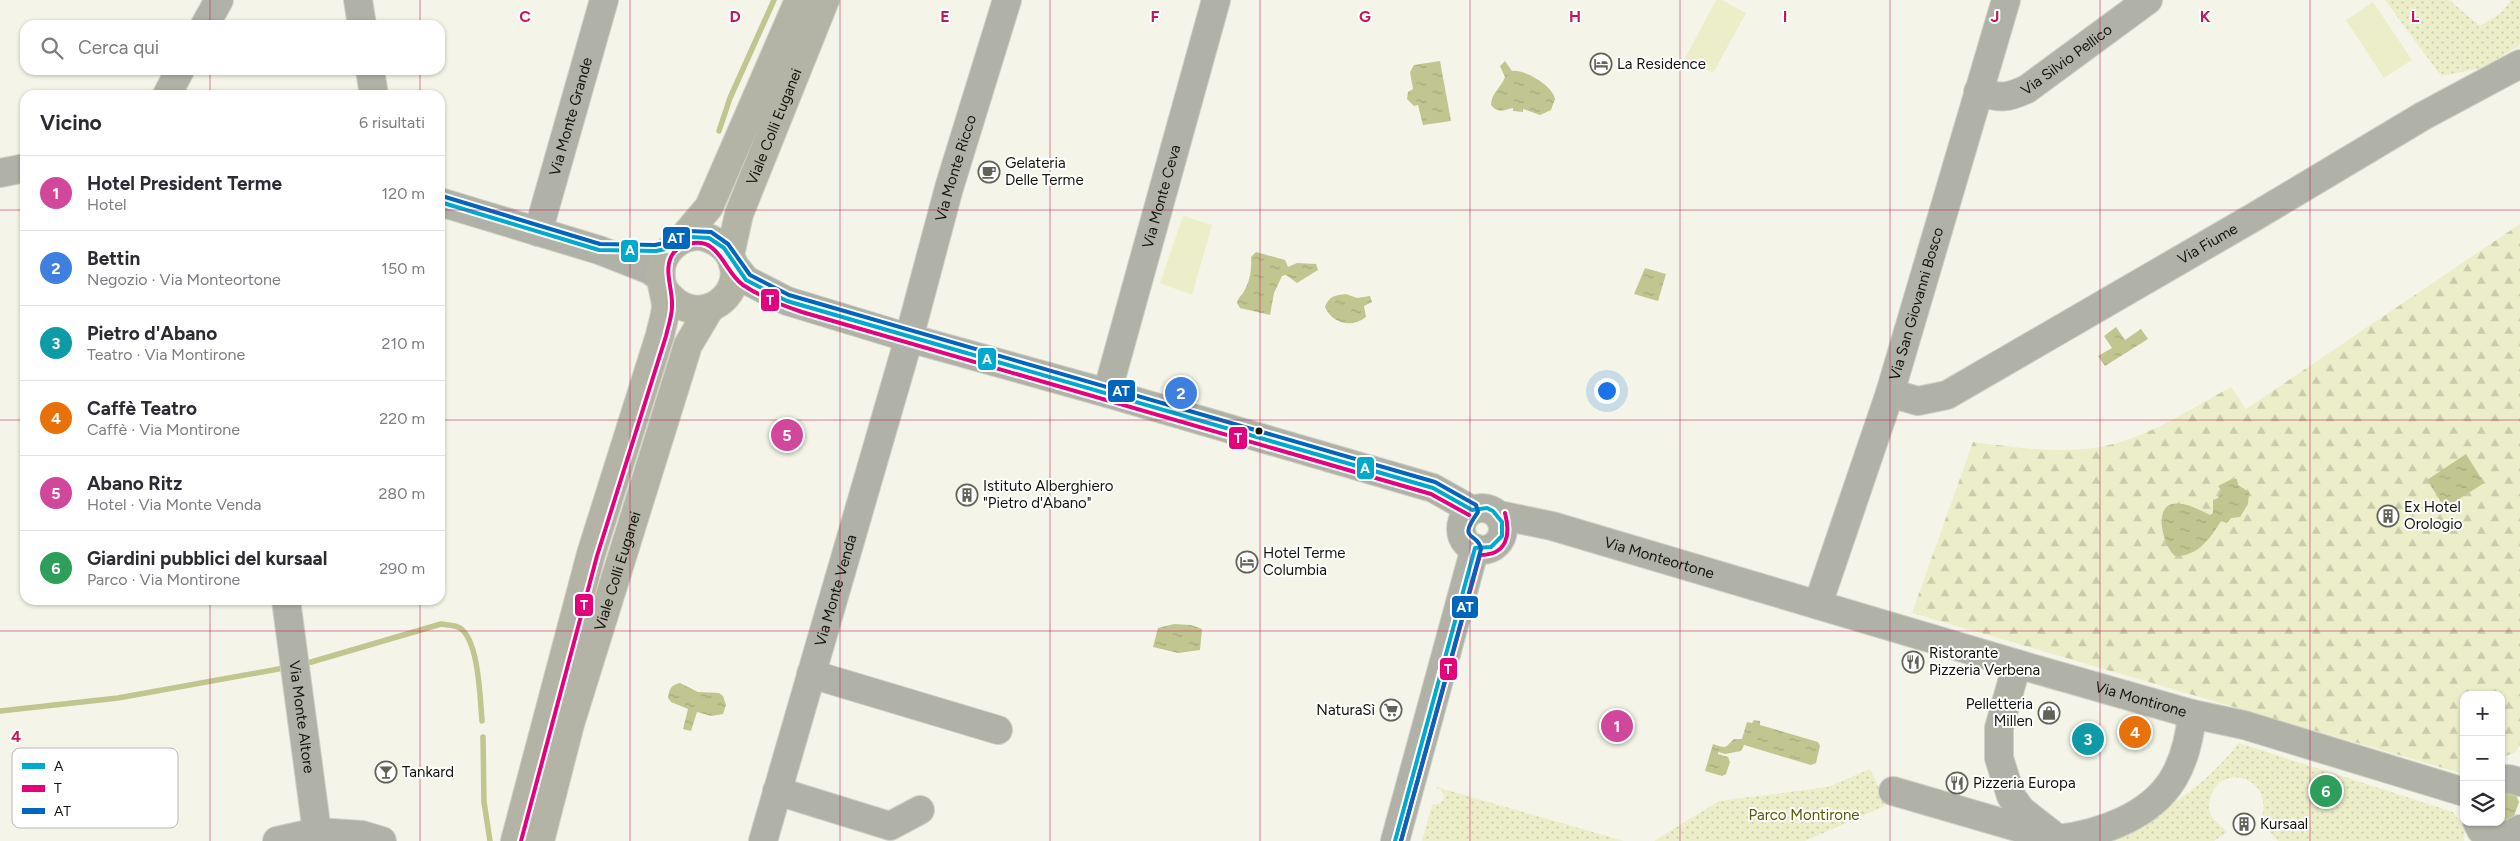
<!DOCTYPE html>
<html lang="it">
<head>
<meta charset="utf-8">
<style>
	body { margin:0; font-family:Figtree,sans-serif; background:#f2f2f3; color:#2b2b33 }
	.controls { position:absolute; right:15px; bottom:15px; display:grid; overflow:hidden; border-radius:10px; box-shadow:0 1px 4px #0004 }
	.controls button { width:45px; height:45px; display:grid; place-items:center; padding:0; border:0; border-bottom:1px solid #e1e1e2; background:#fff; color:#2b2b33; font:25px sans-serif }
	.you { position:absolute; left:1606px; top:390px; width:18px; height:18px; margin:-12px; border:4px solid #fff; border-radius:50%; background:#1a73e8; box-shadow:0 0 0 8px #1a73e833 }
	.badge { display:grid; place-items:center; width:32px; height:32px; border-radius:50%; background:#626358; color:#fff; font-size:16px; font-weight:700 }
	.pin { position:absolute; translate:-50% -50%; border:2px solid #fff; box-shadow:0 1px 5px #0006 }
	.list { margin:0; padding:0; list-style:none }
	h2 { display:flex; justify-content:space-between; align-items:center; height:65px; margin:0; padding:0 20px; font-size:21px }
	h2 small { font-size:16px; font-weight:400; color:#7c7c81 }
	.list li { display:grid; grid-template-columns:32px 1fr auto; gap:15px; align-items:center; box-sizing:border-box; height:75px; padding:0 20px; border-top:1px solid #e1e1e2 }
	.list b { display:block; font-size:19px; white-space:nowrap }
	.list p { margin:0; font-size:16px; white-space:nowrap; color:#7c7c81 }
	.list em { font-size:16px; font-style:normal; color:#7c7c81 }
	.icon { flex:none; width:28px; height:28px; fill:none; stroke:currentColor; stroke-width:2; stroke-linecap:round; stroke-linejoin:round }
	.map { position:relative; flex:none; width:2520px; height:841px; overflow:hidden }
	.search { position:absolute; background:#fff; box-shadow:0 1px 4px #0004; left:20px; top:20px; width:425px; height:55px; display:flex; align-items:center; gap:12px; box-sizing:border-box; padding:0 18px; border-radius:15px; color:#7c7c81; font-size:19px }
	.panel { position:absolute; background:#fff; box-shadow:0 1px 4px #0004; left:20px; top:90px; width:425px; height:515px; border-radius:15px }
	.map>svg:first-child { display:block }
	.green { fill:#ebeec8 }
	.forest { fill:url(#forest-firs) }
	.park { fill:url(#park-dots) }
	.water { fill:url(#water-ripples) }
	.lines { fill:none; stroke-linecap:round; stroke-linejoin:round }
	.stream { stroke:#c1c590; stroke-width:5.5 }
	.minor-casing { stroke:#cfd0c5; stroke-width:30 }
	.major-casing { stroke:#cfd0c5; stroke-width:30 }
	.minor { stroke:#b1b2a7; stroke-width:28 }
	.major { stroke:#b3b4a6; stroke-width:28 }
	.bus-1-casing { stroke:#fff; stroke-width:8 }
	.bus-2-casing { stroke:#fff; stroke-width:8 }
	.bus-3-casing { stroke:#fff; stroke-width:8 }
	.bus-1 { stroke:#00a9ce; stroke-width:4 }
	.bus-2 { stroke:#e5007d; stroke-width:4 }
	.bus-3 { stroke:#0065bd; stroke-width:4 }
	.grid { fill:none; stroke:#c2185b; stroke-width:1; stroke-opacity:0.55 }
	.bus-dot { fill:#13140b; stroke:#fff; stroke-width:2 }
	.labels { text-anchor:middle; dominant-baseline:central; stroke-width:4; stroke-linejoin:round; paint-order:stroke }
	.street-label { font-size:15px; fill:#13140b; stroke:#fff }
	.poi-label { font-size:15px; fill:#13140b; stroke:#fff; text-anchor:start }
	.park-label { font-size:15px; fill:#565a04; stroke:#fff }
	.key { fill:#fff; stroke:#b8b8b6; stroke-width:1 }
	.key-label { font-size:14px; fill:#13140b }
	.grid-label { font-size:16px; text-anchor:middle; font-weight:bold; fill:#c2185b; stroke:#fff; stroke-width:4; stroke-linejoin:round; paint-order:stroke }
	.line-badge { stroke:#fff; stroke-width:2 }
	.badge-label { font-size:14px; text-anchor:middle; font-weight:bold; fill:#fff }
</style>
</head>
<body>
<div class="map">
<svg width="2520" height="841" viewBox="0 0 2520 841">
	<defs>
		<pattern id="forest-firs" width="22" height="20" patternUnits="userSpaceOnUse" patternTransform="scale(1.25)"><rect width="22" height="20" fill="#ebeec8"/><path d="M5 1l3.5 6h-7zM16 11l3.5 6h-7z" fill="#c9cbaa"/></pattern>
		<pattern id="park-dots" width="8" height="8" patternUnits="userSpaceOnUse" patternTransform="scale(1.25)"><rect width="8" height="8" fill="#ebeec8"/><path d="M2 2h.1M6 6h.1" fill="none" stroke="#c9cbaa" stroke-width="1.8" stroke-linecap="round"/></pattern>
		<pattern id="water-ripples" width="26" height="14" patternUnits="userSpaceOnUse" patternTransform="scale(1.25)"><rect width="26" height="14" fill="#c1c590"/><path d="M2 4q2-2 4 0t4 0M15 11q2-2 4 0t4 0" fill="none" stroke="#a5a87b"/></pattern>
	</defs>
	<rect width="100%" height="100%" fill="#f4f5e8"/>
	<path class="green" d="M1716 0H1722L1746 13 1713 73 1685 58Z
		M2373 2 2412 60 2384 78 2346 20Z
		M1183 216 1212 225 1192 295 1160 283Z"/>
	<path class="forest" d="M2520 224V744L2516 752 2501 758V695H2464V771L2457 772 1912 613 1973 442C2021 448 2070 456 2117 443 2157 432 2195 406 2231 387L2246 409Z"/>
	<path class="park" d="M2385 0H2449L2480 26 2501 13 2511 0H2520V45L2482 68 2441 76Z
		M2239 743 2453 812 2465 829 2464 841H2278L2261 822C2276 772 2216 764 2210 799 2209 804 2208 810 2211 815 2214 821 2222 827 2227 832L2214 841H2099C2157 816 2199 793 2239 743Z
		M1870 769 1887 805 1805 841H1654L1719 801 1828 787Z
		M1436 787 1440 788 1624 841H1422L1432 805 1439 804 1444 799 1443 792Z"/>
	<path class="water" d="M1440 61 1451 121 1423 125 1418 105 1414 106 1407 99 1408 92 1413 89 1410 72 1414 65Z
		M1505 61 1512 71C1525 69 1553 86 1555 99L1551 110 1540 115 1523 109V112L1513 111V108C1503 110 1499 114 1491 105 1491 93 1501 88 1505 77L1500 66Z
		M1256 252 1285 260 1288 267 1297 263 1316 264 1318 270 1297 283 1286 275 1282 276 1274 293 1270 315 1240 308 1237 303C1238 298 1240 297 1243 293 1250 282 1252 269 1251 257Z
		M1645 268 1666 274 1658 301 1634 294Z
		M1346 294 1357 298 1370 296 1372 302 1364 306 1366 317C1351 329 1332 323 1325 307 1329 296 1335 295 1346 294Z
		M2116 327 2125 340 2141 329 2148 339 2105 366 2098 356 2112 348 2104 336Z
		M2466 454 2484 483 2445 508 2427 480Z
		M2232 479H2237L2238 485 2249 492 2248 504 2240 517 2231 518 2227 523 2221 521C2210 539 2197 557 2175 556 2164 547 2153 509 2172 504 2185 501 2199 510 2210 515L2213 513V500L2218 498 2221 490 2218 486Z
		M1174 624 1191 625 1202 629 1200 650 1178 653 1153 647 1158 628Z
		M680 683 698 692 719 693 723 696 726 705 723 714 711 716 697 712 691 731 683 729 688 709 671 702 668 698C669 689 671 685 680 683Z
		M1754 720 1760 721V725L1818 742 1820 746 1816 763 1811 765 1744 745 1741 751 1725 754 1718 752V754L1728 757 1730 762 1726 774 1722 776 1705 771 1713 744C1728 749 1724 748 1734 739H1742L1747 722 1752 723Z
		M2501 792 2515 793 2519 802 2514 816 2501 826 2491 822H2501Z"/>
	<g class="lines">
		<path class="stream" d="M719 131 730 98 774 0
			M301 665 441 624C447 625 456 625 460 628 479 641 480 698 482 721
			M0 711 118 698 284 668
			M483 737 484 802 490 841"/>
		<g class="minor-casing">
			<g id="minor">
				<path d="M358 0 362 25"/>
				<path d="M205 25 219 0"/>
				<path d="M370 70 374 95"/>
				<path id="s1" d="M1978 92C2000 98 2006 99 2027 89L2148 0"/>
				<path d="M167 95 180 70"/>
				<path d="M0 173 25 168"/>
				<path d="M440 202 599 250 650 270 661 278"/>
				<path id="s2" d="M538 232 604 0"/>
				<path d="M733 264 746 280 787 301 909 338 1107 393 1433 488 1472 510"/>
				<path id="s3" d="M1107 393 1216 0"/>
				<path id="s4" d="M1890 393 1918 401 1947 395 2254 217 2423 116 2520 64"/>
				<circle cx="1482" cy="529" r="21"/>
				<path id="s5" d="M1499 515 1552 526 2017 664 2192 714 2244 725 2464 792"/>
				<path id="s6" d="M286 600 317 832"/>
				<path id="s7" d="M1818 604 1890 393 2006 0"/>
				<path d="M2017 664 1999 728V758L2011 796 2021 810 2058 839C2099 834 2150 817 2173 779 2184 761 2190 735 2192 714"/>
				<path d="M811 674 998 730"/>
				<path d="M2501 780 2509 779 2520 782"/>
				<path d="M777 791 890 826 920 810"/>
				<path d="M1893 791 2044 835"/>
				<path d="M2477 822 2481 830 2496 838 2513 833 2520 829"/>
				<path d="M277 841 317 832 362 835 382 841"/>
				<path id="s8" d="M763 841 909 338 949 188 1007 0"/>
				<path d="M1395 841 1475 548"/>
			</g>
		</g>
		<g class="major-casing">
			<g id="major">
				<path d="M681 240 709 207 799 0"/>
				<path id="s9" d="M730 255 739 214 825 0"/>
				<path d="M515 841 591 554 660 335C662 325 666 314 666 305 665 296 662 287 661 278 658 256 677 235 700 236 709 237 720 243 726 250 757 289 697 339 663 288"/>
				<path id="s10" d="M540 841 570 724 688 345 710 308"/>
			</g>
		</g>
		<use href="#minor" class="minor"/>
		<use href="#major" class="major"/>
		<g class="bus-1-casing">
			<path id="bus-1" d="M440 202 599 250 656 251 671 248 690 237 709 238 724 248 746 280 787 301 1433 488 1472 510 1487 508 1493 511 1502 522V536L1491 547 1475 548
				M1395 841 1475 548"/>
		</g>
		<g class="bus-2-casing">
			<path id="bus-2" d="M521 841 597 556 666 336C668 326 672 317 672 306 673 290 664 272 671 257 674 249 682 246 689 244 720 236 723 271 743 285 761 297 781 305 802 312L1431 494 1469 515
				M1401 841 1480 555C1507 555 1511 535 1505 513"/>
		</g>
		<g class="bus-3-casing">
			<path id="bus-3" d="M442 196 600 244 655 245 669 242 689 231 711 232 728 244 750 275 789 295 1435 482 1476 505 1478 512C1456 543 1478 531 1481 549L1401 841"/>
		</g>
		<use href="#bus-1" class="bus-1"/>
		<use href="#bus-2" class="bus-2"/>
		<use href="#bus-3" class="bus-3"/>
	</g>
	<path class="grid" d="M210 0V25M420 0V25M630 0V841M840 0V841M1050 0V841M1260 0V841M1470 0V841M1680 0V841M1890 0V841M2100 0V841M2310 0V841M210 70V95M420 70V95M0 210H25M440 210H2520M0 420H25M440 420H2520M210 600V841M420 600V841M0 631H2520"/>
	<defs>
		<g id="hotel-ring" transform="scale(1.125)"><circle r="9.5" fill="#fff" stroke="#626358" stroke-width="1.5"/><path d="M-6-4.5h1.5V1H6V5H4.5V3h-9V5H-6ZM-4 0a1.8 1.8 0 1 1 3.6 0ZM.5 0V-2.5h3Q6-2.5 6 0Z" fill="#626358"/></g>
		<g id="cafe-ring" transform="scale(1.125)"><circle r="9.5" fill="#fff" stroke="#626358" stroke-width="1.5"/><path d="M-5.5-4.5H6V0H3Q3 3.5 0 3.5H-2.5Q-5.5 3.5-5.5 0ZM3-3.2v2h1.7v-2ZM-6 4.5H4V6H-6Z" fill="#626358"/></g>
		<g id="building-ring" transform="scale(1.125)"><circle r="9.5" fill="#fff" stroke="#626358" stroke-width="1.5"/><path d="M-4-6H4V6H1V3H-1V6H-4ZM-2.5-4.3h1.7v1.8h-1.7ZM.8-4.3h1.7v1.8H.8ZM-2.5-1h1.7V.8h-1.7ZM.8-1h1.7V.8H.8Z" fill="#626358"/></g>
		<g id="restaurant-ring" transform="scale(1.125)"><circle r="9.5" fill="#fff" stroke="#626358" stroke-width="1.5"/><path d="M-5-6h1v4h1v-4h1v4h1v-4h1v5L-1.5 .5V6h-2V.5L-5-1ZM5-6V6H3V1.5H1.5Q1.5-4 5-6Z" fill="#626358"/></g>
		<g id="supermarket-ring" transform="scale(1.125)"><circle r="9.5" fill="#fff" stroke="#626358" stroke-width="1.5"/><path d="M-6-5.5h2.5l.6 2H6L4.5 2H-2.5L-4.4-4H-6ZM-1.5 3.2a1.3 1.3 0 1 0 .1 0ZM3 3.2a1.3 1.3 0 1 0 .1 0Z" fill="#626358"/></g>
		<g id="shop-ring" transform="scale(1.125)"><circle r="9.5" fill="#fff" stroke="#626358" stroke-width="1.5"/><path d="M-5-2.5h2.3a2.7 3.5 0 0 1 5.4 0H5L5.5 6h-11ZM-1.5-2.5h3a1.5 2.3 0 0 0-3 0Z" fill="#626358"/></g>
		<g id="bar-ring" transform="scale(1.125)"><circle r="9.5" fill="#fff" stroke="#626358" stroke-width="1.5"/><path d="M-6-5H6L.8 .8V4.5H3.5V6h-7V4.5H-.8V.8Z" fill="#626358"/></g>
	</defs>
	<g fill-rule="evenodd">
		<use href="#hotel-ring" x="1601" y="64"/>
		<use href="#cafe-ring" x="989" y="172"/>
		<use href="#building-ring" x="967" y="495"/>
		<use href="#building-ring" x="2388" y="516"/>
		<use href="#hotel-ring" x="1247" y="562"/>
		<use href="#restaurant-ring" x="1913" y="662"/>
		<use href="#supermarket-ring" x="1391" y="710"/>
		<use href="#shop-ring" x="2049" y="713"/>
		<use href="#bar-ring" x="386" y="772"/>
		<use href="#restaurant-ring" x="1957" y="783"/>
		<use href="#building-ring" x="2244" y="824"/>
	</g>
	<circle class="bus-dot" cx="1259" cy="431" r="4.5"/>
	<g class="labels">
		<g class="street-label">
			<text stroke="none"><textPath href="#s1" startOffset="100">Via Silvio Pellico</textPath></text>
			<text stroke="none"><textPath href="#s2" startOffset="120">Via Monte Grande</textPath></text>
			<text stroke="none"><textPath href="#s9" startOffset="136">Viale Colli Euganei</textPath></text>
			<text stroke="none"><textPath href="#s8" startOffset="700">Via Monte Ricco</textPath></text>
			<text stroke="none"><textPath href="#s3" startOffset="204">Via Monte Ceva</textPath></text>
			<text stroke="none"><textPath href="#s4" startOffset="360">Via Fiume</textPath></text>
			<text stroke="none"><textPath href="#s7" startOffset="316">Via San Giovanni Bosco</textPath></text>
			<text stroke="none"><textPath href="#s5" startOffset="166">Via Monteortone</textPath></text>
			<text stroke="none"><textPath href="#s10" startOffset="281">Viale Colli Euganei</textPath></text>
			<text stroke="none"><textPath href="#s8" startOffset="261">Via Monte Venda</textPath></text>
			<text stroke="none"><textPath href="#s5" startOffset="668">Via Montirone</textPath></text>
			<text stroke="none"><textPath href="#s6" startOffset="118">Via Monte Altore</textPath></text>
		</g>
		<g class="poi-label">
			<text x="1617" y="64">La Residence</text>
			<text x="1005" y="163">Gelateria<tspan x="1005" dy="17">Delle Terme</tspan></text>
			<text x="983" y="486">Istituto Alberghiero<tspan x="983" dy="17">"Pietro d'Abano"</tspan></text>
			<text x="2404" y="507">Ex Hotel<tspan x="2404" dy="17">Orologio</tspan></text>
			<text x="1263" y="553">Hotel Terme<tspan x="1263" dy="17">Columbia</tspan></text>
			<text x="1929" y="653">Ristorante<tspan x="1929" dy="17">Pizzeria Verbena</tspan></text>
			<text x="2033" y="704" text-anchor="end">Pelletteria<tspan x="2033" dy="17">Millen</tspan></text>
			<text x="1375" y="710" text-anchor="end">NaturaSì</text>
			<text x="402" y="772">Tankard</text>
			<text x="1973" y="783">Pizzeria Europa</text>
			<text x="2260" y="824">Kursaal</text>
		</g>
		<g class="park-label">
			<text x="1804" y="815">Parco Montirone</text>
		</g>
	</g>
	<rect x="12" y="748" width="166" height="80" rx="8" class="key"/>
	<rect x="22" y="763" width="23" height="6" fill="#00a9ce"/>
	<rect x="22" y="785" width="23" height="7" fill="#e5007d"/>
	<rect x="22" y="808" width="23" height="6" fill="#0065bd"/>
	<g class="key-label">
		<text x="54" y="771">A</text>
		<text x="54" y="793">T</text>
		<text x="54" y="816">AT</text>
	</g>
	<g class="grid-label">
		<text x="525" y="22">C</text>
		<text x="735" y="22">D</text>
		<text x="945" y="22">E</text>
		<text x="1155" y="22">F</text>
		<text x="1365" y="22">G</text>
		<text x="1575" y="22">H</text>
		<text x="1785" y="22">I</text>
		<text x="1995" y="22">J</text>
		<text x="2205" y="22">K</text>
		<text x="2415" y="22">L</text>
		<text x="16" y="742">4</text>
	</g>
	<g class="line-badge">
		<rect x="662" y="226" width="29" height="24" rx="5" fill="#0065bd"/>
		<rect x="620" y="239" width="19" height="24" rx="5" fill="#00a9ce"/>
		<rect x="760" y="288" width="20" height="24" rx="5" fill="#e5007d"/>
		<rect x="977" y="347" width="20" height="24" rx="5" fill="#00a9ce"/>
		<rect x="1107" y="379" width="29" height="24" rx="5" fill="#0065bd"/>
		<rect x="1228" y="426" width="20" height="24" rx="5" fill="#e5007d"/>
		<rect x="1356" y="456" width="19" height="24" rx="5" fill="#00a9ce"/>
		<rect x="574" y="593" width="20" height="24" rx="5" fill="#e5007d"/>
		<rect x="1451" y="595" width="28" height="24" rx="5" fill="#0065bd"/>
		<rect x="1439" y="657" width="19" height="24" rx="5" fill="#e5007d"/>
	</g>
	<g class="badge-label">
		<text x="676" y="243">AT</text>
		<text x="630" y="255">A</text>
		<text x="770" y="305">T</text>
		<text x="987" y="364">A</text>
		<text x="1121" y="396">AT</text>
		<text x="1238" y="443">T</text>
		<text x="1365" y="473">A</text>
		<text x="584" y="610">T</text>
		<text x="1465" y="612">AT</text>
		<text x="1448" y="674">T</text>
	</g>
</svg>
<div class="controls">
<button>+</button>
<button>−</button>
<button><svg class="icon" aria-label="layers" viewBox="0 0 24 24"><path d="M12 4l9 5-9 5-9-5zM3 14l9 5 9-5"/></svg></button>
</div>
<div class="you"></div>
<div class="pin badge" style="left:1617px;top:726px;background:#d1479c">1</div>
<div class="pin badge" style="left:1181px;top:393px;background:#3f7fe0">2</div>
<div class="pin badge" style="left:2088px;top:739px;background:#0f9aa8">3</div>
<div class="pin badge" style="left:2135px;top:732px;background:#e8710a">4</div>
<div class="pin badge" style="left:787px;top:435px;background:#d1479c">5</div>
<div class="pin badge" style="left:2326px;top:791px;background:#2e9e5b">6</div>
<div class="search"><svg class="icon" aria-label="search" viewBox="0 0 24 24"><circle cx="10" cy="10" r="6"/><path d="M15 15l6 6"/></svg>Cerca qui</div>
<section class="panel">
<h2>Vicino<small>6 risultati</small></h2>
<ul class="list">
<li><span class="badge" style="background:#d1479c">1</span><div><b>Hotel President Terme</b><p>Hotel</p></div><em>120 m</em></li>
<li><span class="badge" style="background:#3f7fe0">2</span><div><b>Bettin</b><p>Negozio · Via Monteortone</p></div><em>150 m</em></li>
<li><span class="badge" style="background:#0f9aa8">3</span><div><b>Pietro d'Abano</b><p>Teatro · Via Montirone</p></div><em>210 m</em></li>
<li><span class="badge" style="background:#e8710a">4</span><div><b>Caffè Teatro</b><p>Caffè · Via Montirone</p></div><em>220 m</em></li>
<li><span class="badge" style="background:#d1479c">5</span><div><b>Abano Ritz</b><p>Hotel · Via Monte Venda</p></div><em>280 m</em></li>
<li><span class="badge" style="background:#2e9e5b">6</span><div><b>Giardini pubblici del kursaal</b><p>Parco · Via Montirone</p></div><em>290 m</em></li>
</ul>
</section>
</div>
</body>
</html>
